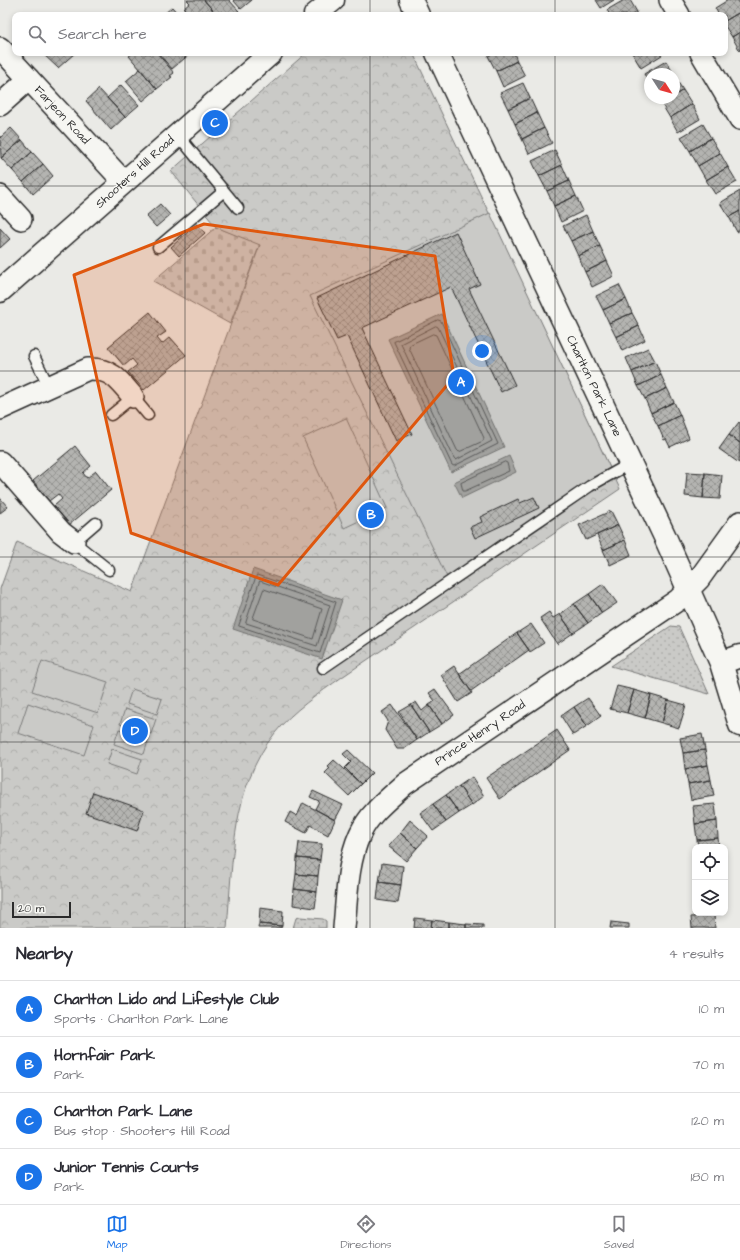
<!DOCTYPE html>
<html lang="en">
<head>
<meta charset="utf-8">
<style>
	body { margin:0; font-family:"Architects Daughter",sans-serif; background:#f7f7f7; color:#2b2b33 }
	.controls { position:absolute; right:12px; bottom:12px; display:grid; overflow:hidden; border-radius:8px; box-shadow:0 2px 6px #0003 }
	.controls button { width:36px; height:36px; display:grid; place-items:center; padding:0; border:0; border-bottom:1px solid #e1e1e2; background:#fff; color:#2b2b33; font:20px sans-serif }
	.compass { position:absolute; left:644px; top:68px; width:36px; height:36px; border-radius:50%; background:#fff; box-shadow:0 2px 6px #0003; rotate:126deg }
	.scale { position:absolute; left:12px; bottom:10px; width:59px; box-sizing:border-box; padding-left:4px; border:2px solid #2b2b2b; border-top:0; font-size:11px; line-height:14px; white-space:nowrap; color:#2b2b2b; -webkit-text-stroke:3px #f6f6f2; paint-order:stroke }
	.you { position:absolute; left:482px; top:351px; width:14px; height:14px; margin:-10px; border:3px solid #fff; border-radius:50%; background:#1a73e8; box-shadow:0 0 0 6px #1a73e833 }
	.badge { display:grid; place-items:center; width:26px; height:26px; border-radius:50%; background:#1a73e8; color:#fff; font-size:13px; font-weight:700 }
	.pin { position:absolute; translate:-50% -50%; border:2px solid #fff; box-shadow:0 1px 4px #0006 }
	.list { margin:0; padding:0; list-style:none }
	h2 { display:flex; justify-content:space-between; align-items:center; height:52px; margin:0; padding:0 16px; font-size:17px }
	h2 small { font-size:13px; font-weight:400; color:#7c7c81 }
	.list li { display:grid; grid-template-columns:26px 1fr auto; gap:12px; align-items:center; box-sizing:border-box; height:56px; padding:0 16px; border-top:1px solid #e1e1e2 }
	.list b { display:block; font-size:15px; white-space:nowrap }
	.list p { margin:0; font-size:13px; white-space:nowrap; color:#7c7c81 }
	.list em { font-size:13px; font-style:normal; color:#7c7c81 }
	.icon { flex:none; width:22px; height:22px; fill:none; stroke:currentColor; stroke-width:2; stroke-linecap:round; stroke-linejoin:round }
	.map { position:relative; flex:none; width:740px; height:928px; overflow:hidden }
	.search { position:absolute; background:#fff; box-shadow:0 2px 6px #0003; left:12px; right:12px; top:12px; height:44px; display:flex; align-items:center; gap:10px; box-sizing:border-box; padding:0 14px; border-radius:8px; color:#7c7c81; font-size:15px }
	.sheet { height:276px; background:#fff }
	nav { display:flex; justify-content:space-around; align-items:center; box-sizing:border-box; height:56px; border-top:1px solid #e1e1e2; background:#fff; font-size:11px; color:#7c7c81 }
	nav a { display:grid; justify-items:center; gap:2px }
	nav .on { color:#1a73e8 }
	.map>svg:first-child { display:block }
	.grass { fill:url(#grass-dots); stroke:#7a7a79 }
	.cemetery { fill:url(#cemetery-stones); stroke:#7a7a79 }
	.park { fill:url(#park-crowns); stroke:#7a7a79 }
	.garden { fill:#cacac7; stroke:#7a7a79 }
	.water { fill:#a1a19e; stroke:#727270 }
	.lines { fill:none; stroke-linecap:round; stroke-linejoin:round }
	.shore { stroke:#5a5a59; stroke-width:1 }
	.building { fill:url(#building-cross-hatch); stroke:#2b2b2b }
	.service-casing { stroke:#2b2b2b; stroke-width:13 }
	.minor-casing { stroke:#2b2b2b; stroke-width:24 }
	.tertiary-casing { stroke:#2b2b2b; stroke-width:25 }
	.primary-casing { stroke:#2b2b2b; stroke-width:25 }
	.service { stroke:#f6f6f2; stroke-width:10 }
	.minor { stroke:#f6f6f2; stroke-width:21 }
	.tertiary { stroke:#f6f6f2; stroke-width:22 }
	.primary { stroke:#f6f6f2; stroke-width:22 }
	.marked { fill:#df570e; fill-opacity:0.2; stroke:#df570e; stroke-width:3; stroke-linejoin:round }
	.grid { fill:none; stroke:#2b2b2b; stroke-width:1; stroke-opacity:0.55 }
	.labels { text-anchor:middle; dominant-baseline:central; stroke-width:3; stroke-linejoin:round; paint-order:stroke }
	.street-label { font-size:12px; fill:#2b2b2b; stroke:#f6f6f2 }
</style>
</head>
<body>
<div class="map">
<svg width="740" height="928" viewBox="0 0 740 928">
	<defs>
		<pattern id="grass-dots" width="8" height="8" patternUnits="userSpaceOnUse"><rect width="8" height="8" fill="#cacac7"/><path d="M2 2h.1M6 6h.1" fill="none" stroke="#aeaeab" stroke-width="1.8" stroke-linecap="round"/></pattern>
		<pattern id="cemetery-stones" width="16" height="16" patternUnits="userSpaceOnUse"><rect width="16" height="16" fill="#cacac7"/><path d="M2 7V4a2 2 0 0 1 4 0v3zM10 15v-3a2 2 0 0 1 4 0v3z" fill="#aeaeab"/></pattern>
		<pattern id="park-crowns" width="20" height="18" patternUnits="userSpaceOnUse"><rect width="20" height="18" fill="#cacac7"/><path d="M2 6a3 3 0 1 1 6 0M12 15a3 3 0 1 1 6 0" fill="none" stroke="#aeaeab"/></pattern>
		<pattern id="building-cross-hatch" width="8" height="8" patternUnits="userSpaceOnUse"><rect width="8" height="8" fill="#b4b4b1"/><path d="M0 0l8 8M0 8l8-8" fill="none" stroke="#939390"/></pattern>
	</defs>
	<rect width="100%" height="100%" fill="#eaeae6"/>
	<filter id="ink" filterUnits="userSpaceOnUse"><feTurbulence type="fractalNoise" baseFrequency=".025" numOctaves="2"/><feDisplacementMap in="SourceGraphic" scale="8" xChannelSelector="R" yChannelSelector="G"/><feConvolveMatrix kernelMatrix="1 2 1 2 8 2 1 2 1" color-interpolation-filters="sRGB"/></filter>
	<g filter="url(#ink)">
		<path class="grass" d="M671 626 679 627 709 694 611 666Z
			M300 917 323 919 326 921V928H293L296 918Z"/>
		<path class="cemetery" d="M216 227 260 244 230 324 153 281Z"/>
		<path class="park" d="M306 53H413L620 489 342 677C320 693 292 711 275 733 231 788 233 861 227 928H0V589L17 542 132 592 260 245 216 227 171 171Z"/>
		<path class="garden" d="M490 213 610 468 447 577 310 296Z
			M346 418 387 508 344 528 303 438Z
			M42 661 108 682 98 713 32 691Z
			M132 689 162 699 157 714 127 704Z
			M28 703 94 725 84 755 18 733Z
			M125 709 156 719 151 734 120 724Z
			M119 729 149 738 144 754 114 744Z
			M112 749 142 759 137 774 107 764Z"/>
		<path class="water" d="M442 314 504 447 451 472 388 339Z
			M509 456 516 472 462 498 454 482Z
			M253 569 342 600 322 659 233 629Z"/>
		<g class="lines">
			<path class="shore" d="M438 320 441 321 498 444 454 466 452 465 394 342Z
				M436 326 438 327 492 441 456 460 454 458 401 344Z
				M433 334 436 335 484 438 483 441 459 452 457 450 409 348 410 345Z
				M505 462 507 463 509 471 465 491H463L461 483Z
				M257 575 336 602 320 653 239 626Z
				M260 581 330 605 317 646 246 623Z
				M264 589 322 609 313 639 253 619Z"/>
		</g>
		<path class="building" d="M187 0H204L217 15H190L184 8 190 3Z
			M204 0H229L239 11 235 15H217Z
			M233 0H252L241 9Z
			M596 0H614L601 8Z
			M624 0H630L637 12 631 15H610L607 10Z
			M728 0H739L740 12 725 21V15H719L715 8Z
			M172 7 179 15H163Z
			M740 12V32L732 37 725 26V21Z
			M740 32V51L732 37Z
			M42 53H75L58 68Z
			M133 53H157L174 73 170 76 172 77 157 89 129 56Z
			M158 53H191L172 69Z
			M495 53H514L517 61 496 71 488 56Z
			M632 53H661L662 55 641 68Z
			M517 61 525 76 503 87 496 71Z
			M666 61 674 74H650V84L644 74Z
			M140 69 157 89 143 101 126 81Z
			M674 76 683 90 674 96Z
			M523 83 530 98 508 109 500 93Z
			M121 85 139 105 125 117 107 98Z
			M99 89 125 117 111 130 86 101Z
			M683 90 692 104 670 118 661 103 670 98H674V96Z
			M530 98 537 113 515 124 508 109Z
			M692 104 700 119 678 132 670 118Z
			M537 113 544 128 522 139 515 124Z
			M703 124 711 138 690 151 681 137Z
			M11 128 22 140 1 158 0 138Z
			M544 128 552 143 529 154 522 139Z
			M711 138 720 153 698 166 690 151Z
			M22 140 32 152 12 170 1 158Z
			M555 150 562 165 539 176 532 161Z
			M32 152 43 164 23 182 12 170Z
			M720 153 728 167 706 180 698 166Z
			M43 164 53 176 33 194 23 182Z
			M562 165 569 181 547 191 539 176Z
			M728 167 737 182 715 194 706 180Z
			M569 181 576 196 554 206 547 191Z
			M740 191V211L729 217 720 203Z
			M576 196 583 211 561 222 554 206Z
			M160 204 170 215 156 227 146 216Z
			M740 211V230L737 232 729 217Z
			M586 215 593 231 571 241 563 226Z
			M197 224 205 233 179 256 171 247Z
			M0 228 10 239 0 248Z
			M593 231 600 246 578 256 571 241Z
			M456 232 480 284 469 289 515 385 501 392 451 287 362 328 412 434 396 441 347 336 337 340 317 298Z
			M600 246 607 261 585 272 578 256Z
			M607 261 614 276 592 287 585 272Z
			M619 285 626 299 603 310 596 296Z
			M626 299 632 313 609 323 603 310Z
			M150 312 166 332 157 338 162 344 170 337 186 355 144 390 128 372 137 365 132 359 124 366 108 347Z
			M632 313 639 326 616 337 609 323Z
			M639 326 645 340 622 351 616 337Z
			M648 348 655 361 632 372 626 358Z
			M655 361 661 375 638 386 632 372Z
			M661 375 667 388 645 399 638 386Z
			M667 388 674 402 651 413 645 399Z
			M674 402 680 415 658 426 651 413Z
			M680 415 689 438 670 447 666 439 664 440 658 426Z
			M739 422 740 423V443L729 435Z
			M729 435 740 443 739 463 719 449Z
			M75 446 91 466 83 473 87 478 96 471 111 490 69 525 54 506 62 499 58 494 49 501 33 481Z
			M687 472 705 473 703 498 685 496Z
			M705 473 722 475 720 499 703 498Z
			M534 497 539 508 475 538 470 527 482 522 480 517 518 499 520 503Z
			M0 498 8 507 0 513Z
			M611 511 618 525 586 540 579 525Z
			M618 525 625 540 603 550 597 535Z
			M625 540 631 555 610 565 603 550Z
			M603 584 617 603 602 613 589 594Z
			M589 594 602 613 588 623 574 604Z
			M574 604 588 623 573 633 560 614Z
			M549 612 553 618 560 614 573 633 557 644 540 618Z
			M531 624 544 643 530 652 517 633Z
			M517 633 529 650 471 691 459 674Z
			M454 666 472 693 458 702 441 675Z
			M617 686 634 690 627 713 610 709Z
			M435 689 454 715 442 724 429 705 435 701 429 693Z
			M634 690 651 695 645 718 627 713Z
			M651 695 668 700 662 723 645 718Z
			M588 698 601 716 587 726 574 707Z
			M668 700 686 705 679 728 662 723Z
			M416 702 422 711 429 705 442 724 429 732 411 705Z
			M392 705 417 740 404 749H397L385 730 388 721 382 712Z
			M411 705 429 732 417 740 399 712Z
			M574 707 587 726 573 735 561 716Z
			M557 730 570 750 500 799 486 778Z
			M702 734 705 750 683 753 680 738Z
			M348 750 372 773 361 784 345 768 351 762 343 754Z
			M705 750 708 765 685 769 683 753Z
			M334 760 361 784 349 796 325 773 330 768 328 766Z
			M708 765 711 780 688 784 685 769Z
			M472 777 484 796 472 805 459 786Z
			M711 780 714 796 691 800 688 784Z
			M459 786 472 805 459 813 446 795Z
			M313 791 343 805 335 820 315 809 319 801 310 797Z
			M93 792 144 810 137 831 86 813Z
			M446 795 459 813 446 822 433 804Z
			M303 803 335 820 328 835 310 825 306 833 285 822 290 812 297 816Z
			M433 804 446 822 433 831 420 813Z
			M715 804 717 821 695 824 693 806Z
			M410 820 428 836 417 848 400 833Z
			M717 821 718 838 697 840 695 824Z
			M400 833 417 848 406 861 388 846Z
			M718 838 719 847H698L697 840Z
			M299 842 322 844 320 860 297 858Z
			M297 858 320 860 318 876 296 874Z
			M382 863 403 866 401 885 379 882Z
			M296 874 318 876 317 892 294 889Z
			M379 882 401 885 398 903 377 900Z
			M294 889 317 892 315 908 293 905Z
			M260 908 283 911 282 926 259 924Z
			M714 915 715 928H692L691 917Z
			M415 918 432 920 431 928H414Z
			M432 920 449 922V928H431Z
			M449 922 466 924V928H449Z
			M611 922 629 924V928H610Z
			M259 924 282 926 281 928H258Z
			M466 924 483 925V928H466Z"/>
		<g class="lines">
			<g class="service-casing">
				<path id="service" d="M177 134 238 208
					M158 247 224 191
					M34 356 49 387
					M111 415 133 397 148 415
					M96 523 74 542 109 570
					M323 668 590 486 631 463"/>
			</g>
			<g class="minor-casing">
				<path id="minor" d="M670 0 679 15
					M0 48 124 182
					M701 53 740 119
					M0 105 29 79
					M0 196 21 219
					M0 409 88 369C111 368 120 381 133 397
					M0 462 61 532 74 542
					M344 928C347 897 347 863 360 834 369 814 388 799 405 784L678 600 699 579 740 522"/>
			</g>
			<g class="tertiary-casing">
				<path id="tertiary" d="M411 0 418 15
					M437 53 665 537 721 663 740 725
					M721 663 740 656"/>
			</g>
			<g class="primary-casing">
				<path id="primary" d="M315 15 333 0
					M0 291 271 53"/>
			</g>
			<use href="#service" class="service"/>
			<use href="#minor" class="minor"/>
			<use href="#tertiary" class="tertiary"/>
			<use href="#primary" class="primary"/>
		</g>
	</g>
	<path class="marked" d="M204 224 435 256 454 377 278 585 131 533 74 275Z"/>
	<path class="grid" d="M185 0V15M370 0V15M555 0V15M185 53V928M370 53V928M555 53V928M0 186H740M0 371H740M0 557H740M0 742H740"/>
	<g class="labels">
		<g class="street-label">
			<text transform="translate(62 115) rotate(47)">Farjeon Road</text>
			<text transform="translate(135 172) rotate(-42)">Shooters Hill Road</text>
			<text transform="translate(594 386) rotate(64)">Charlton Park Lane</text>
			<text transform="translate(480 733) rotate(-34)">Prince Henry Road</text>
		</g>
	</g>
</svg>
<div class="controls">
<button><svg class="icon" aria-label="locate" viewBox="0 0 24 24"><circle cx="12" cy="12" r="6"/><path d="M12 2v4M12 18v4M2 12h4M18 12h4"/></svg></button>
<button><svg class="icon" aria-label="layers" viewBox="0 0 24 24"><path d="M12 4l9 5-9 5-9-5zM3 14l9 5 9-5"/></svg></button>
</div>
<svg class="compass" viewBox="-18 -18 36 36"><path d="M0-13l5 13h-10z" fill="#e53935"/><path d="M0 13l5-13h-10z" fill="#7c7c81"/></svg>
<div class="scale">20 m</div>
<div class="you"></div>
<div class="pin badge" style="left:461px;top:382px">A</div>
<div class="pin badge" style="left:371px;top:515px">B</div>
<div class="pin badge" style="left:215px;top:123px">C</div>
<div class="pin badge" style="left:135px;top:731px">D</div>
<div class="search"><svg class="icon" aria-label="search" viewBox="0 0 24 24"><circle cx="10" cy="10" r="6"/><path d="M15 15l6 6"/></svg>Search here</div>
</div>
<section class="sheet">
<h2>Nearby<small>4 results</small></h2>
<ul class="list">
<li><span class="badge">A</span><div><b>Charlton Lido and Lifestyle Club</b><p>Sports · Charlton Park Lane</p></div><em>10 m</em></li>
<li><span class="badge">B</span><div><b>Hornfair Park</b><p>Park</p></div><em>70 m</em></li>
<li><span class="badge">C</span><div><b>Charlton Park Lane</b><p>Bus stop · Shooters Hill Road</p></div><em>120 m</em></li>
<li><span class="badge">D</span><div><b>Junior Tennis Courts</b><p>Park</p></div><em>180 m</em></li>
</ul>
</section>
<nav>
<a class="on"><svg class="icon" aria-label="map" viewBox="0 0 24 24"><path d="M3 6l6-2 6 2 6-2v14l-6 2-6-2-6 2zM9 4v14M15 6v14"/></svg>Map</a>
<a><svg class="icon" aria-label="directions" viewBox="0 0 24 24"><path d="M12 3l9 9-9 9-9-9zM9 14v-3h6M13 9l2 2-2 2"/></svg>Directions</a>
<a><svg class="icon" aria-label="saved" viewBox="0 0 24 24"><path d="M7 4h10v16l-5-4-5 4z"/></svg>Saved</a>
</nav>
</body>
</html>
